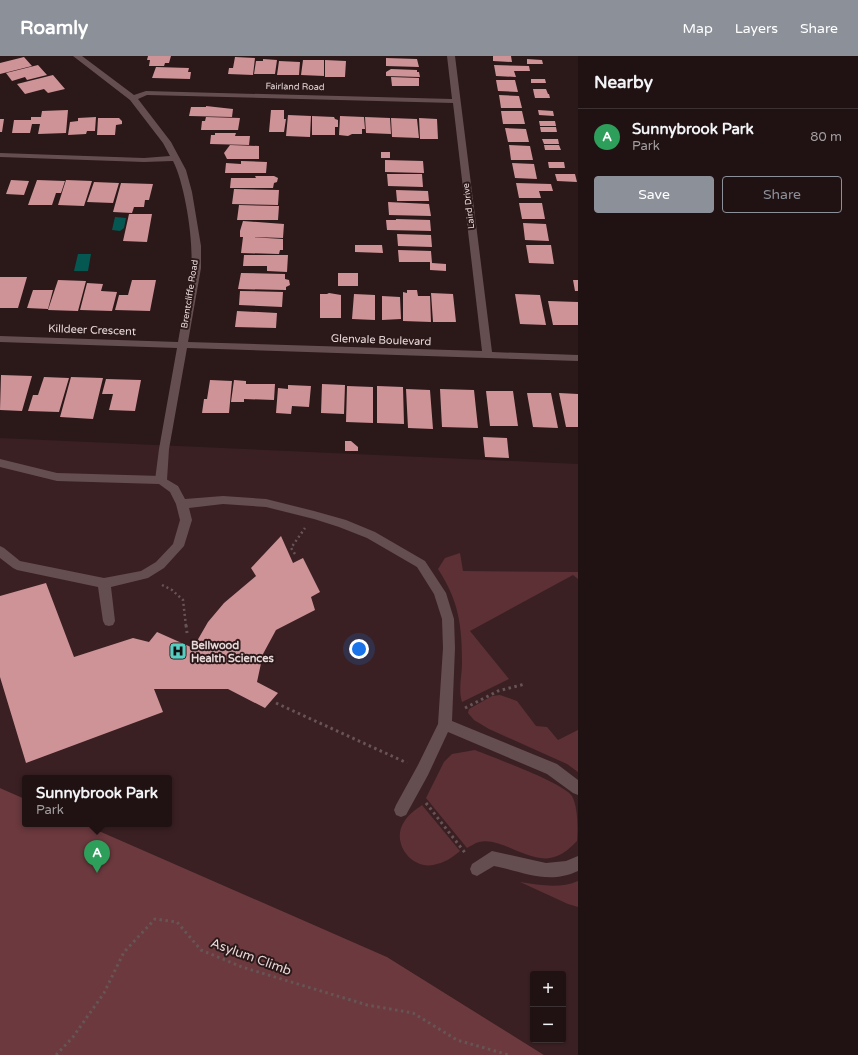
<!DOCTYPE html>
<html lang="en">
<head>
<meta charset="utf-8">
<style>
	body { margin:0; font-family:"Varela Round",sans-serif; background:#2d2021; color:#f1f3f6 }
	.controls { position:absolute; right:12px; bottom:12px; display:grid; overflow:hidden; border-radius:4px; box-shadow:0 1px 3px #0004 }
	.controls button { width:36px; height:36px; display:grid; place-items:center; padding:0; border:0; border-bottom:1px solid #3d3233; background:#201213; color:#f1f3f6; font:20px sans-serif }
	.you { position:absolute; left:359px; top:593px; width:14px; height:14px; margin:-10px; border:3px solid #fff; border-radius:50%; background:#1a73e8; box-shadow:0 0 0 6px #1a73e833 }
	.badge { display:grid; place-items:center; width:26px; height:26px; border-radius:50%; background:#8c9099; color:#fff; font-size:13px; font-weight:700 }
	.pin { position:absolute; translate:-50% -33px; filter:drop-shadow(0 1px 2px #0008) }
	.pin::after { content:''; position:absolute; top:21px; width:14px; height:12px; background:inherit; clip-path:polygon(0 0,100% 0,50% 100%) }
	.popup { position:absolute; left:22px; top:719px; width:150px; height:52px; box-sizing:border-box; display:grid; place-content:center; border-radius:4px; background:#201213; filter:drop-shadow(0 1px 3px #0005); font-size:13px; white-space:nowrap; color:#a29ea0 }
	.popup b { font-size:15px; color:#f1f3f6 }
	.popup::after { content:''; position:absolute; left:50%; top:100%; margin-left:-8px; border:8px solid transparent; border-top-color:#201213 }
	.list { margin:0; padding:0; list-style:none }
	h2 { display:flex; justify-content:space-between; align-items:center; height:52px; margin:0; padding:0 16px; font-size:17px }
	h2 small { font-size:13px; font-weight:400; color:#a29ea0 }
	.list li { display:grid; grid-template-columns:26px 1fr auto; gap:12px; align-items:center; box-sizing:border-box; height:56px; padding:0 16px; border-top:1px solid #3d3233 }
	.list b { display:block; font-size:15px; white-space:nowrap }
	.list p { margin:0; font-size:13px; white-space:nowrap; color:#a29ea0 }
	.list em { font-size:13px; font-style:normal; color:#a29ea0 }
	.actions { display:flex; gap:8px; padding:12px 16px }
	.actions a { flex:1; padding:9px 0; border:1px solid #8c9099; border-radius:4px; text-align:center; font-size:14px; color:#8c9099 }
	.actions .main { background:#8c9099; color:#fff }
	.map { position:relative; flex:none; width:578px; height:999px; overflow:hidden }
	header { display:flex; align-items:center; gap:24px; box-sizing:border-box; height:56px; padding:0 20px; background:#8c9099; color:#fff }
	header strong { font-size:19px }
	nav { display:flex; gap:22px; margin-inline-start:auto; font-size:14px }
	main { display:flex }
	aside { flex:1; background:#201213 }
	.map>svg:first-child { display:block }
	.built { fill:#3a2023; fill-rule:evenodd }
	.green { fill:#5c3035 }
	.forest { fill:#6b393e }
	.water { fill:#055852 }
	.building { fill:#ce9397 }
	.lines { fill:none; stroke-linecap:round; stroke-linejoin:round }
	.path-far1 { stroke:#675556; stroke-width:2.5; stroke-dasharray:2 3; stroke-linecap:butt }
	.path { stroke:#675556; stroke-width:3; stroke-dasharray:2.5 3.5; stroke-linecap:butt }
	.lane { fill:#654e50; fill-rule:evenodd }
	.street { fill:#654e50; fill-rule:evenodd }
	.labels { text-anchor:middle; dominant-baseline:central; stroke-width:4; stroke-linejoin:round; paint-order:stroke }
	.far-street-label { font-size:9px; fill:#e8d9da; stroke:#2b1819 }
	.street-label { font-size:11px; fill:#e8d9da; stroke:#2b1819 }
	.poi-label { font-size:11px; font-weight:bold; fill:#e8d9da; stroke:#2b1819; text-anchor:start }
	.near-street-label { font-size:13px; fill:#e8d9da; stroke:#2b1819 }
</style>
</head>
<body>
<header>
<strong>Roamly</strong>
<nav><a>Map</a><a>Layers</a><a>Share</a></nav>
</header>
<main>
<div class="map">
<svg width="578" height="999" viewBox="0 0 578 999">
	<rect width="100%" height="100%" fill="#2b1819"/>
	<path class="built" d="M0 382 578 408V999H544L387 901 83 768H169V722H25V743L0 732ZM533 918H563V984H533Z"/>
	<path class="green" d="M460 497 463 515 578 516V523L573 519 470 575 509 623 462 646C458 633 462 620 462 607 462 570 459 545 438 513L445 502Z
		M500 639 517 645 536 670 547 671 558 684 578 674V716L567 708 489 673 474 664 468 657 469 653 492 640Z
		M475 694C494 702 562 726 572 740 578 751 578 772 577 785 571 791 565 797 557 800 532 811 502 780 479 786 475 787 471 790 467 792L426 742 444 706 452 698Z
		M422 749 460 795C452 802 444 807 433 809 410 813 391 785 404 766 408 759 415 754 422 749Z
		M578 825V851L568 848 520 826C539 829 560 833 578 825Z"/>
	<path class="forest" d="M0 732 25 743V768H83L387 901 544 999H0Z"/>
	<path class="water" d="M115 161 126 162 124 172 120 175 112 174Z
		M78 198H91L88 215H74Z"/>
	<path class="building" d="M148 0H171L169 7H165L164 10H149L150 4H147Z
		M493 0H511L512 6 493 5Z
		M24 1 32 10 0 18V7Z
		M235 1 255 2 253 19 228 18 229 12H233Z
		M386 2 417 3 419 11 386 10Z
		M263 3 277 4 275 18H254L256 5H263Z
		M527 3 542 4 543 8H527Z
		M303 4H324V20L301 19Z
		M325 4 346 5 345 21H325Z
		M279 5 300 6 299 19H277Z
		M38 9 47 19 27 24 25 21 12 25 6 17Z
		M494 9 529 10 530 15H514L516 21 496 20Z
		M156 11 189 12 188 16H191L190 23 152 22Z
		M391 13 417 14V16H419L420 21 386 20V16Z
		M53 19 65 33 48 37 44 33 25 38 17 28Z
		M391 21 419 22V30H392Z
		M531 23H545L546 27H531Z
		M496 24H515L518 36 498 35Z
		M533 33H546L548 38H534Z
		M534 38H549L550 42H535Z
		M499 39 519 40 522 52H501Z
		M206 50 233 53 232 61 189 60 191 51H206Z
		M68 54 66 77 38 78 40 68H32L30 77H12L14 64H31V61H41L42 55Z
		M271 54H284V63H286L284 76H269Z
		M538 54 553 55 554 60 539 59Z
		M501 55H522L525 68H503Z
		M288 59 311 60 310 81 286 80Z
		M312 60 334 61 335 63 338 64V71H335V79H312Z
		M340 60 364 61 365 73H362V78H352L348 80 339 79Z
		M96 61 95 75H87L86 78 68 79 70 66 78 65V62Z
		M206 61 240 62 238 74H201L202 65H205Z
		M365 61 390 62 391 78 366 77Z
		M98 62H119L122 65V68L116 69 115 79H97Z
		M391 62 417 63 419 82 392 81Z
		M419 62 437 63 438 83H420Z
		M0 63H4L2 76H0Z
		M539 65H555L556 70H540Z
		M540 71H556L557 76H541Z
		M505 72 526 73 529 86H508Z
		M215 77H236L235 80H250L249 89 210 88 211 79H215Z
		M542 83H558L559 88H544Z
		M230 89 259 90V103H227L224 97Z
		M509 89 530 90 533 104H511Z
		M544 89H559L561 94H545Z
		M381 96H390V102H381Z
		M385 104 423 105 424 117 385 116Z
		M241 105 267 106 266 117H225L226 107 241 108Z
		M548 106H564L565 112H549Z
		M512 107 534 108 537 123 515 122Z
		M387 118H422L423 131 388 130Z
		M555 118H575L577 126 557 125Z
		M255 120H274L278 122 277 126 274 127 273 132H230L231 122H256Z
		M11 124 29 125 24 139 6 138Z
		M37 124 65 125 61 137H56L52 149H28Z
		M66 124 92 125 84 150 58 149Z
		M94 126 119 127 113 147 87 146Z
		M121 127 153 128 149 144H145L144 151H134L132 157 113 156Z
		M516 127 551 128 553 135H539L541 142H519Z
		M234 133 279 134 278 149 232 148Z
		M396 134 428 135 429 145H397Z
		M388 146 429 148 431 160 389 159Z
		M519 147H542L545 163H522Z
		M239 149 279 150 278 164H237Z
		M129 158H152L147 186 123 185Z
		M396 163 430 164 431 175 387 174 386 164H396Z
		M243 165 284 168 283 182 250 181 283 183V194H280L279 198 241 197 243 181H240V175Z
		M523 167 546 168 549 185 525 184Z
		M397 178 431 179 432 191 398 190Z
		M355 189H382L383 197 355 196Z
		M526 189H551L554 208 529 207Z
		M398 194 431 195 432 207 446 208V215L430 214V206H399Z
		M244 199H288L287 216 267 215V210H243Z
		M241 217 285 218V223L289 224 290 229 286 231V234L238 233Z
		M338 217H358V230H338Z
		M0 221H27L18 252H0Z
		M58 224 86 225 78 255 48 254Z
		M132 224H156L150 255 115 254 119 239H128Z
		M573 224H578V235H575Z
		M87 227 103 228 101 235 117 236 112 255 80 254Z
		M33 234H53L48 253 27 252Z
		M407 234H417L418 240H430L431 266 403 265V236L407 237Z
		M240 235 283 236 282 251 239 249Z
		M329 237 341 239V262H320V238H327Z
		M431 237 453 238 456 266H433Z
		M354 238 375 239V264L352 263Z
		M515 238 540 239 546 269 520 268Z
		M382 240 400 241 401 263 382 264Z
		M548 245 578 246V269H553Z
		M237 255 277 257 276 272 235 271Z
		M1 319 32 320 22 355 0 354Z
		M44 321 69 322 59 356 28 355 33 339H38Z
		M71 321 103 322 93 363 60 361Z
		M106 323 141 324 135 355 109 354 113 338H102Z
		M210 324 232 325 229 357H202L204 343H207Z
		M234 324 246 325V328H275L274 344 244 343V346H231Z
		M322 328 345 329 344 358 321 357Z
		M288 329 311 330 309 351 292 350 291 358 276 357 278 332 288 333Z
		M347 330 373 331V367L346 366Z
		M377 330 403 331 404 368 377 367Z
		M406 333 430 334 433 373 408 372Z
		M440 333 474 334 478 372 442 371Z
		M486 335H513L518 370H490Z
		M527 337H551L558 372 533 371Z
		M559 337 578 338V371H566Z
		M483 381 507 382 509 402 485 401Z
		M345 385H351L358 391V395H345Z
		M281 480 293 507 303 502 320 536 311 541 315 554 276 574 263 598 257 626 278 637 265 652 228 633H154L163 656 26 707 0 621V540L46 527 74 601 133 582 149 586 157 576 193 592 208 566 224 547 256 520 251 512Z"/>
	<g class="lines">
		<path class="path-far1" d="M295 498 291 492 305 472
			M162 529 172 534 183 544 186 570"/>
		<path class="path" d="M186 569 187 577
			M276 647 407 707
			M465 652 498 635 525 628
			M426 747 466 798
			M56 999 73 981 104 937 124 896 155 863 177 866 201 894 242 911 367 949 413 957 457 984 509 999"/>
		<path class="lane" d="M0 403 57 417 161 420 178 430 185 443 223 440 266 443 314 455 346 464 375 476 425 505 446 537 454 563 455 592 452 665 557 708 578 724V739L573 737 547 718 448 676 428 719 406 759 401 761 396 759 394 754 396 749 418 709 438 668 443 592 442 563 434 538 417 511 367 482 339 471 314 463 266 451 223 448 189 452 192 464 184 490 164 512 148 522 111 531 115 565 113 569 109 570 105 569 103 565 98 531 17 514 13 512 0 502V490L4 492 20 505 104 522 141 515 156 506 173 488 180 464 176 448 170 436 159 428 57 425 0 411Z
			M492 795 546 807 566 805 578 800V815C548 829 524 816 494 810L477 820 472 818 470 813 472 808Z"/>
		<path class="street" d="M73 0H82L134 39 146 35 452 43 447 0H455L492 296 578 299V305L187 292 169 393 167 424 165 427 161 428 157 427 155 424 159 393 177 292 0 286V280L178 286C182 262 188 237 191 213 194 187 185 128 173 105L144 106 0 101V97L144 102 170 100 163 87 130 44ZM147 39 453 47 482 295 188 286 201 212V190L192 136 186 114 171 86 138 43Z"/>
	</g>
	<defs>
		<g id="hospital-square" transform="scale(0.9)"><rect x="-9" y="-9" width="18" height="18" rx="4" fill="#57cec2" stroke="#2b1819"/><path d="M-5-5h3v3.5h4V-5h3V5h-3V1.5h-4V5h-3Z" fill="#111"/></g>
	</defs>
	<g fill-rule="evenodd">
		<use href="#hospital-square" x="178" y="595"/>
	</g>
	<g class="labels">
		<g class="far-street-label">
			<text transform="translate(295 31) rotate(1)">Fairland Road</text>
			<text transform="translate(469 150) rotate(-97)">Laird Drive</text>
			<text transform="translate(190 238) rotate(-81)">Brentcliffe Road</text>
		</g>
		<g class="street-label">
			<text transform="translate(92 274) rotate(2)">Killdeer Crescent</text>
			<text transform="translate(381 284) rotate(2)">Glenvale Boulevard</text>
		</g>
		<g class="poi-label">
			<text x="191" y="589">Bellwood<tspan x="191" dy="13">Health Sciences</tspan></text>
		</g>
		<g class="near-street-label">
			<text transform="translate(251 901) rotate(20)">Asylum Climb</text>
		</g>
	</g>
</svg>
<div class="controls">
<button>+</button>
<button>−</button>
</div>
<div class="you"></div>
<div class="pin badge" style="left:97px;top:817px;background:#2e9e5b">A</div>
<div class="popup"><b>Sunnybrook Park</b>Park</div>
</div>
<aside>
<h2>Nearby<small></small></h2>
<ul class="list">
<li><span class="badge" style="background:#2e9e5b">A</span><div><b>Sunnybrook Park</b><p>Park</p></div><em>80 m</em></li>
</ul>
<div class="actions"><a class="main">Save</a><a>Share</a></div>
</aside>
</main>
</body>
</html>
